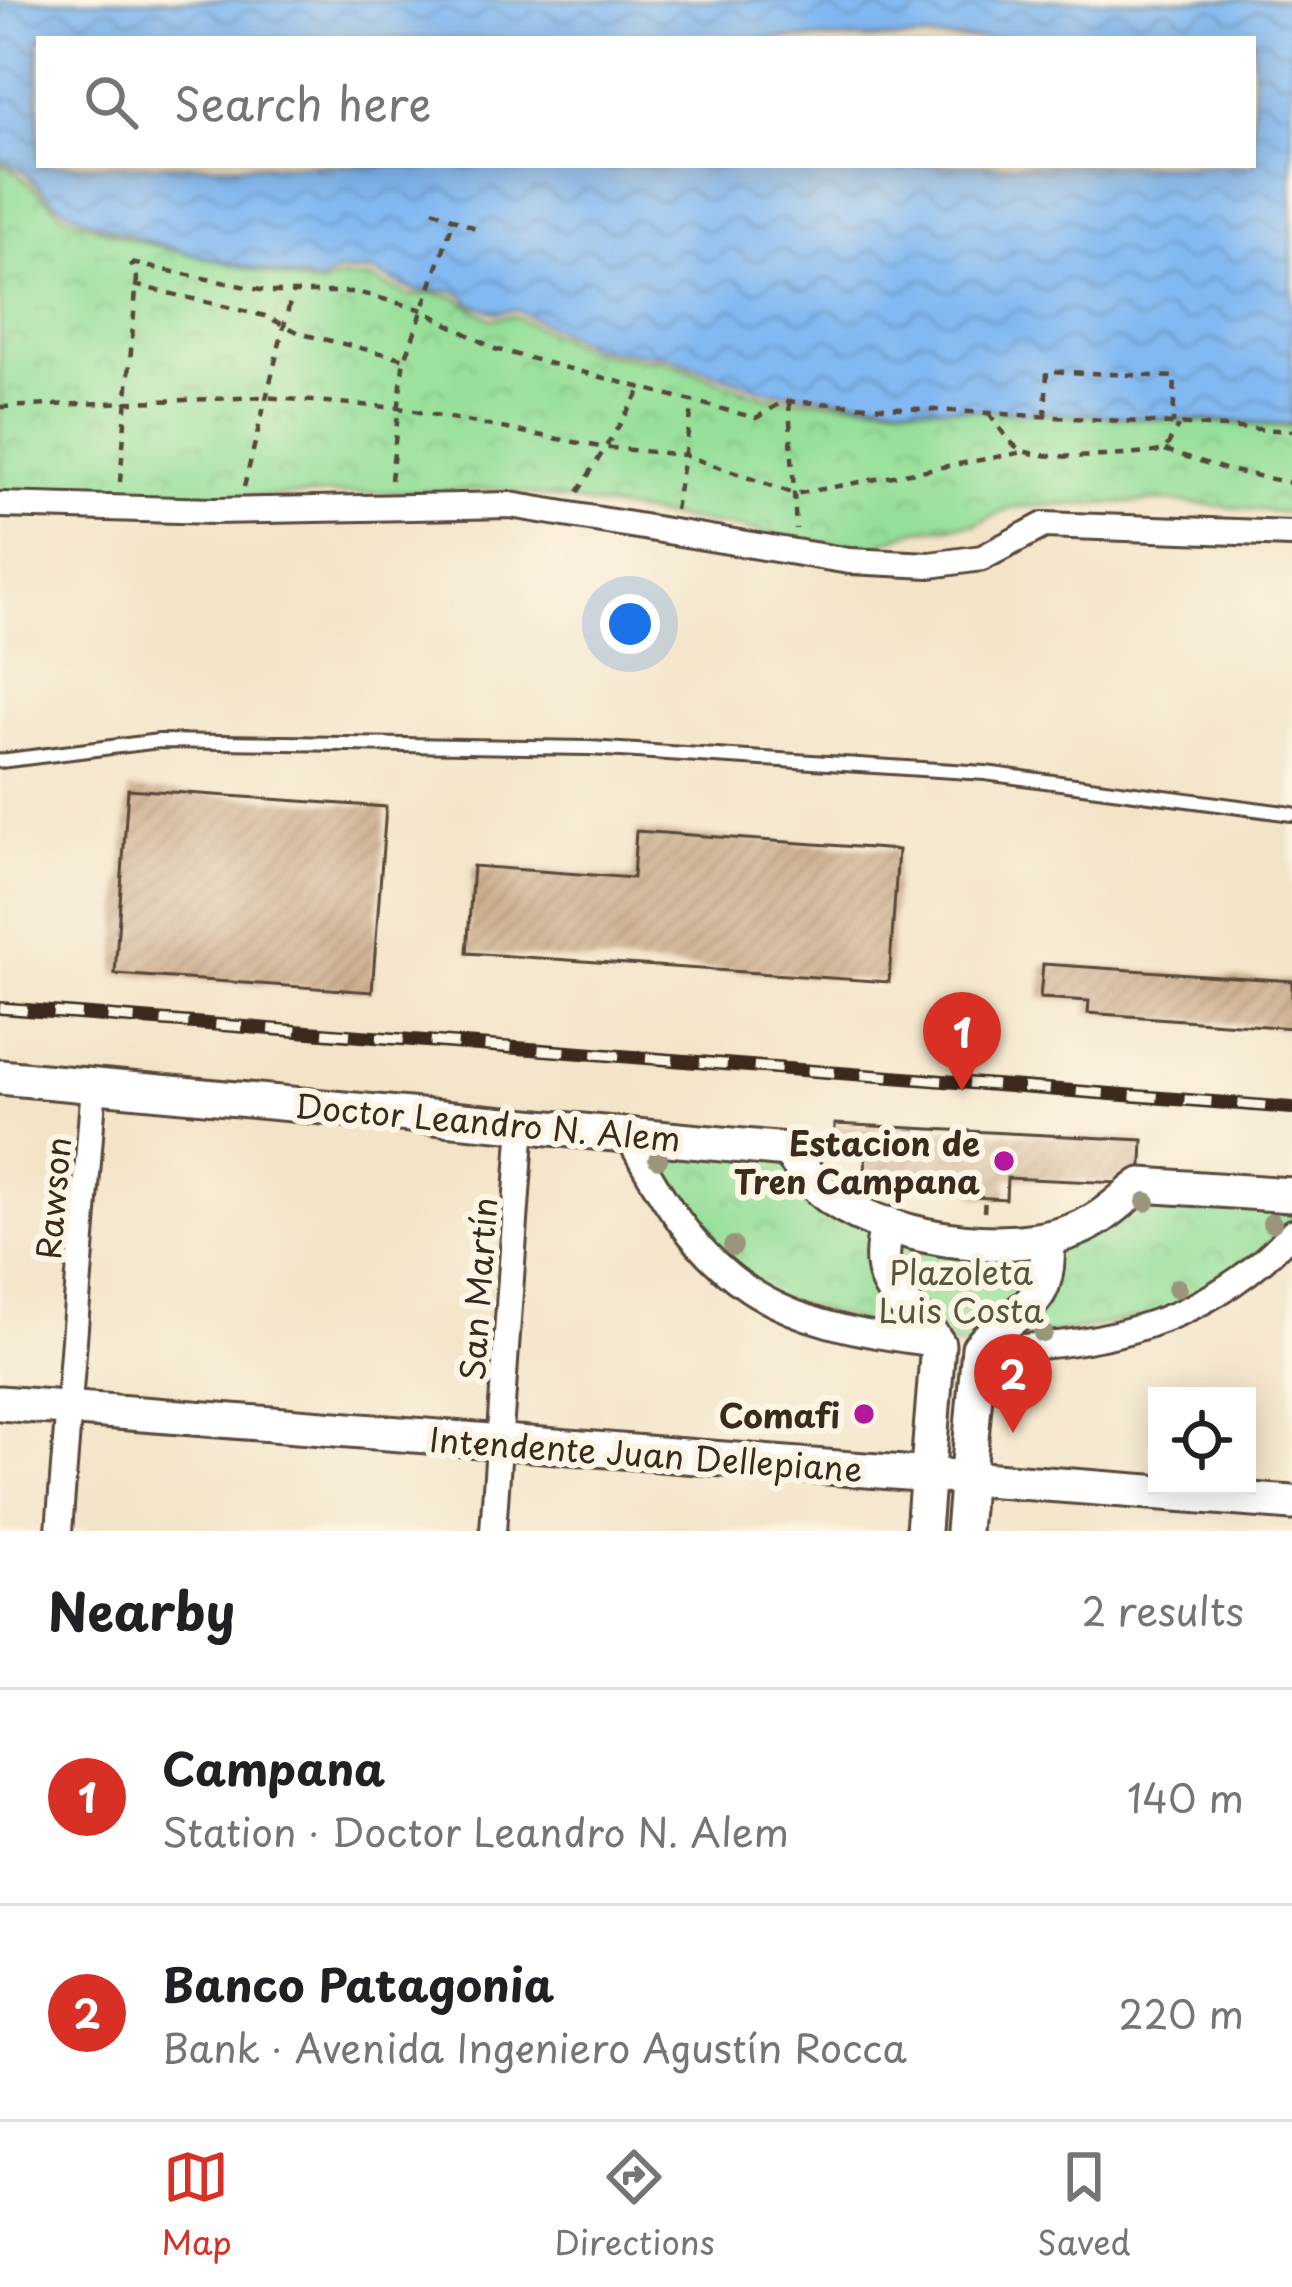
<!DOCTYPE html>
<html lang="en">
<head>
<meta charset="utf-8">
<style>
	body { margin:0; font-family:"Playpen Sans",sans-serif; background:#f6f6f6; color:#202124 }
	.controls { position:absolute; right:36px; bottom:36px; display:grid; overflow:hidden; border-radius:0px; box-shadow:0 6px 30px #0003 }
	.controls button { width:108px; height:108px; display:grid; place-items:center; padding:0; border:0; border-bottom:3px solid #e0e0e0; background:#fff; color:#202124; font:60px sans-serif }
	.you { position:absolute; left:630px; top:624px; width:42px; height:42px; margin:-30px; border:9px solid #fff; border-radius:50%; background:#1a73e8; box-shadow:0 0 0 18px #1a73e833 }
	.badge { display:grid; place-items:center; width:78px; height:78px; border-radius:50%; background:#d93025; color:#fff; font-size:39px; font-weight:700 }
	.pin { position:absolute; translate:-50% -99px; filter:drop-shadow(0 3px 6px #0008) }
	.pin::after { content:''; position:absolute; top:63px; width:42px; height:36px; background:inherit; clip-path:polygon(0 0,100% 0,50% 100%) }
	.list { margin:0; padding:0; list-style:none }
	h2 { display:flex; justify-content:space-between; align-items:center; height:156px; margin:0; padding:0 48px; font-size:51px }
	h2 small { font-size:39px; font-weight:400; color:#757577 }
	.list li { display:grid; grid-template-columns:78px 1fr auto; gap:36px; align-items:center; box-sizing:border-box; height:216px; padding:0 48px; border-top:3px solid #e0e0e0 }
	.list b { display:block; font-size:45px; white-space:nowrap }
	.list p { margin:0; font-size:39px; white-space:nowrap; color:#757577 }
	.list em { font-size:39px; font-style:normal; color:#757577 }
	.icon { flex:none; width:66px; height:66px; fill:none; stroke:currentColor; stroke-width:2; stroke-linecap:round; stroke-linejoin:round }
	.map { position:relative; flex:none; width:1292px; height:1531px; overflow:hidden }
	.search { position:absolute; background:#fff; box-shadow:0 6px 30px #0003; left:36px; right:36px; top:36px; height:132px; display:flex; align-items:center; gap:30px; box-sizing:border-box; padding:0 42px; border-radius:0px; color:#757577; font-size:45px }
	.sheet { height:588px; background:#fff }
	nav { display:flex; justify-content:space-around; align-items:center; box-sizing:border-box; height:168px; border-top:3px solid #e0e0e0; background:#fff; font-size:33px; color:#757577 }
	nav a { display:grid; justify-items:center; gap:6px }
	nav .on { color:#d93025 }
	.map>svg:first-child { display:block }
	.park { fill:url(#park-crowns); stroke:#68845c; stroke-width:3 }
	.water { fill:url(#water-waves); stroke:#5e7288; stroke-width:3; fill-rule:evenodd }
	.building { fill:url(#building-hatch) }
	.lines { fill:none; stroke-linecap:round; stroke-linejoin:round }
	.lane-casing { stroke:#574638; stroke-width:18 }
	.street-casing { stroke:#574638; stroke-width:30 }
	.secondary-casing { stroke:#574638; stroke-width:39 }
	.path { stroke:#574638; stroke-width:4.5; stroke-dasharray:9 9; stroke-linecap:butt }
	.lane { stroke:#fff; stroke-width:12 }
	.street { stroke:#fff; stroke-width:24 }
	.secondary { stroke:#fff; stroke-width:33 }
	.rail-casing { stroke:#3b2a1e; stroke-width:14 }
	.rail { stroke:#fcf5e5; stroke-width:9; stroke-dasharray:27; stroke-linecap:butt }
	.tree { fill:#9a967c }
	.poi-dot { fill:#b5179e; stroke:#fcf5e5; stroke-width:4.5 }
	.labels { text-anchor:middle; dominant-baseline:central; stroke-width:12; stroke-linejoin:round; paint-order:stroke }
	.street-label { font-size:33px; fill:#3b2a1e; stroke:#fcf5e5 }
	.poi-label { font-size:33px; font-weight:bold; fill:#3b2a1e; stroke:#fcf5e5; text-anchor:end }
	.park-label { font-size:33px; fill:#52573d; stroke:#fcf5e5 }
</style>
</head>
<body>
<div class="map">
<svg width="1292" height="1531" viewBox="0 0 1292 1531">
	<defs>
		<pattern id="park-crowns" width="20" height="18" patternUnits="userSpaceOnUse" patternTransform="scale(3)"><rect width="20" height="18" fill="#95df9a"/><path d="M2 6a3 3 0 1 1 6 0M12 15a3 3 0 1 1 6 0" fill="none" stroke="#81c084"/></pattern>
		<pattern id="water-waves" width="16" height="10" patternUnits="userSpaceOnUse" patternTransform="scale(3)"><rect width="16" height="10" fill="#82b9f2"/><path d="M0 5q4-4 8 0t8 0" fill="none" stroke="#6c97c3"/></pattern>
		<pattern id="building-hatch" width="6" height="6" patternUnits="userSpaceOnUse" patternTransform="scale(3)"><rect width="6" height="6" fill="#c9a785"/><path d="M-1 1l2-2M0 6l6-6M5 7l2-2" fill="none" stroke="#a4886c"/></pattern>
	</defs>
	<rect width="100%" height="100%" fill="#fcf5e5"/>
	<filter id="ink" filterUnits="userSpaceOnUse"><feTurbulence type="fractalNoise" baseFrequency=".00833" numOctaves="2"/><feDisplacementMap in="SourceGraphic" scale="24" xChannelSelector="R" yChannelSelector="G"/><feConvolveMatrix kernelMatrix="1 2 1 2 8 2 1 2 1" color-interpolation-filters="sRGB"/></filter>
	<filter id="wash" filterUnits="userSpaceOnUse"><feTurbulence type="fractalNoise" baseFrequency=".004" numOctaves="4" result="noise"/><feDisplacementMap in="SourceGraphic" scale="48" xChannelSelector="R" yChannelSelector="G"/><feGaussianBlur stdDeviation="2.7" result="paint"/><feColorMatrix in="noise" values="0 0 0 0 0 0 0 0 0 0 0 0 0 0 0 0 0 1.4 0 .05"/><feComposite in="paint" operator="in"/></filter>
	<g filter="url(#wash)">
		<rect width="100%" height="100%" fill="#f3e4c8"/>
		<path class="park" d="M0 165 11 168 64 215 129 239 318 286 341 278 372 279 410 296 431 293 455 297 491 319 514 316 592 353 665 361 765 397 1292 427V513L1168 501 1013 507 976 524 917 530 874 546 829 543 498 489 217 498 0 494Z
			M627 1134 787 1150 888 1224 1047 1238 1141 1185 1292 1195V1232L1193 1308 979 1348 938 1344 745 1289Z"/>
		<path class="water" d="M0 0H1292V424L975 410 767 391 666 356 593 348 516 310 496 313 473 304 457 291 412 290 373 272H338L320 282C241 267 138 245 67 210 40 197 30 166 0 161ZM39 39H1253V165H39Z"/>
		<g id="blocks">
			<path class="building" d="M128 789 386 807 372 992 115 974Z
				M636 831 898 850 889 982 467 953 473 866 633 878Z
				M1043 964 1292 981V1028L1088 1013 1089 1001 1040 998Z
				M835 1124 1143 1140 1141 1184 1007 1178 1006 1199 973 1197 974 1180 865 1175 866 1147 834 1145Z"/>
		</g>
	</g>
	<g filter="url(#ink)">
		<use href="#blocks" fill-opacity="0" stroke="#574638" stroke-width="3"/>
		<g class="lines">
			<g class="lane-casing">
				<path id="lane" d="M0 761 159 741 589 748 985 773 1292 814"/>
			</g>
			<g class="street-casing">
				<path id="street" d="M0 505 214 511 510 505 849 561 930 565 982 558 1044 525 1292 534
					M627 1134C707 1288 768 1324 938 1344
					M979 1348C1098 1349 1209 1323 1292 1232
					M59 1531 94 1085
					M493 1531 522 1123"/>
			</g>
			<g class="secondary-casing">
				<path id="secondary" d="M0 1077 787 1150C800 1165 814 1186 831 1198 895 1242 1029 1262 1097 1219 1112 1210 1126 1196 1141 1185L1292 1195
					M888 1224C868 1292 907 1297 938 1344L923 1531
					M0 1403 1292 1503
					M963 1531 979 1348C1018 1302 1052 1313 1047 1238"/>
			</g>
			<path class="path" d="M433 210 475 228
				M131 263 270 292H357L420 309 495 349 756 418 784 401 1292 431
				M134 285 265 316 302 334 406 359
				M789 402 796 529
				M0 407 264 397 399 408 600 447 684 455 795 494 1024 452
				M989 413C998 425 1007 442 1021 450 1042 461 1140 456 1165 450L1178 426
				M1045 417 1047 371 1175 377 1173 424
				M1165 450 1228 470 1292 483
				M391 480 403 366 454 219
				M120 482 137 278 131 263
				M244 487 292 294
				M578 492 641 390
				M675 510 693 403
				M984 1212 985 1198"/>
			<use href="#lane" class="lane"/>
			<use href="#street" class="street"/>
			<use href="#secondary" class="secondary"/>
			<g class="rail-casing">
				<path id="rail" d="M0 1008 1292 1108"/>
			</g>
			<use href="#rail" class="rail"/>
		</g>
		<g class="tree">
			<circle cx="658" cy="1159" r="10"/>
			<circle cx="1146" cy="1202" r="10"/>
			<circle cx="1272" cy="1223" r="10"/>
			<circle cx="733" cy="1246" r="10"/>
			<circle cx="1177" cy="1288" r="10"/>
			<circle cx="1043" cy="1333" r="10"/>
		</g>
	</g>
	<g class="poi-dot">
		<circle cx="1004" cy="1161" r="12"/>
		<circle cx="864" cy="1414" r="12"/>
	</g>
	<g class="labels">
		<g class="street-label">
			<text transform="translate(488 1121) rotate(5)">Doctor Leandro N. Alem</text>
			<text transform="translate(52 1198) rotate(-85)">Rawson</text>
			<text transform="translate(477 1289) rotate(-86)">San Martín</text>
			<text transform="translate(646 1453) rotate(4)">Intendente Juan Dellepiane</text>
		</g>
		<g class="poi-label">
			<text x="980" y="1142">Estacion de<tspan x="980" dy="38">Tren Campana</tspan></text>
			<text x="840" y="1414">Comafi</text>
		</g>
		<g class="park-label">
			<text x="961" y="1271">Plazoleta<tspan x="961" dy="38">Luis Costa</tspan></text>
		</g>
	</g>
</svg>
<div class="controls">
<button><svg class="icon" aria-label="locate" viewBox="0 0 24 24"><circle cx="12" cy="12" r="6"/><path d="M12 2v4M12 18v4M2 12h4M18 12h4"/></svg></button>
</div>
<div class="you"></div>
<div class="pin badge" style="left:962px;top:1091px">1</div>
<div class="pin badge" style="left:1013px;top:1433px">2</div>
<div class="search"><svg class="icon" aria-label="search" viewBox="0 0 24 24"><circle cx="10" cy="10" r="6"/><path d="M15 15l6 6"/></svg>Search here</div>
</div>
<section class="sheet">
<h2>Nearby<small>2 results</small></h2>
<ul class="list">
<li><span class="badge">1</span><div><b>Campana</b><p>Station · Doctor Leandro N. Alem</p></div><em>140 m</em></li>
<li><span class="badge">2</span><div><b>Banco Patagonia</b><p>Bank · Avenida Ingeniero Agustín Rocca</p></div><em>220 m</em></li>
</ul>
</section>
<nav>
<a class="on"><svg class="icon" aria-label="map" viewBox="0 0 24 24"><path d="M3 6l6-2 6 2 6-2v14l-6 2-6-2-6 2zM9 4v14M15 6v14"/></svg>Map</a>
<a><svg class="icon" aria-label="directions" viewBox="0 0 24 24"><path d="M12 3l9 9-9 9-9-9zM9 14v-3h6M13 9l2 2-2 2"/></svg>Directions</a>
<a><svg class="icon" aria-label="saved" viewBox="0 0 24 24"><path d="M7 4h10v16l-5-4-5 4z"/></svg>Saved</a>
</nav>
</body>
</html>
